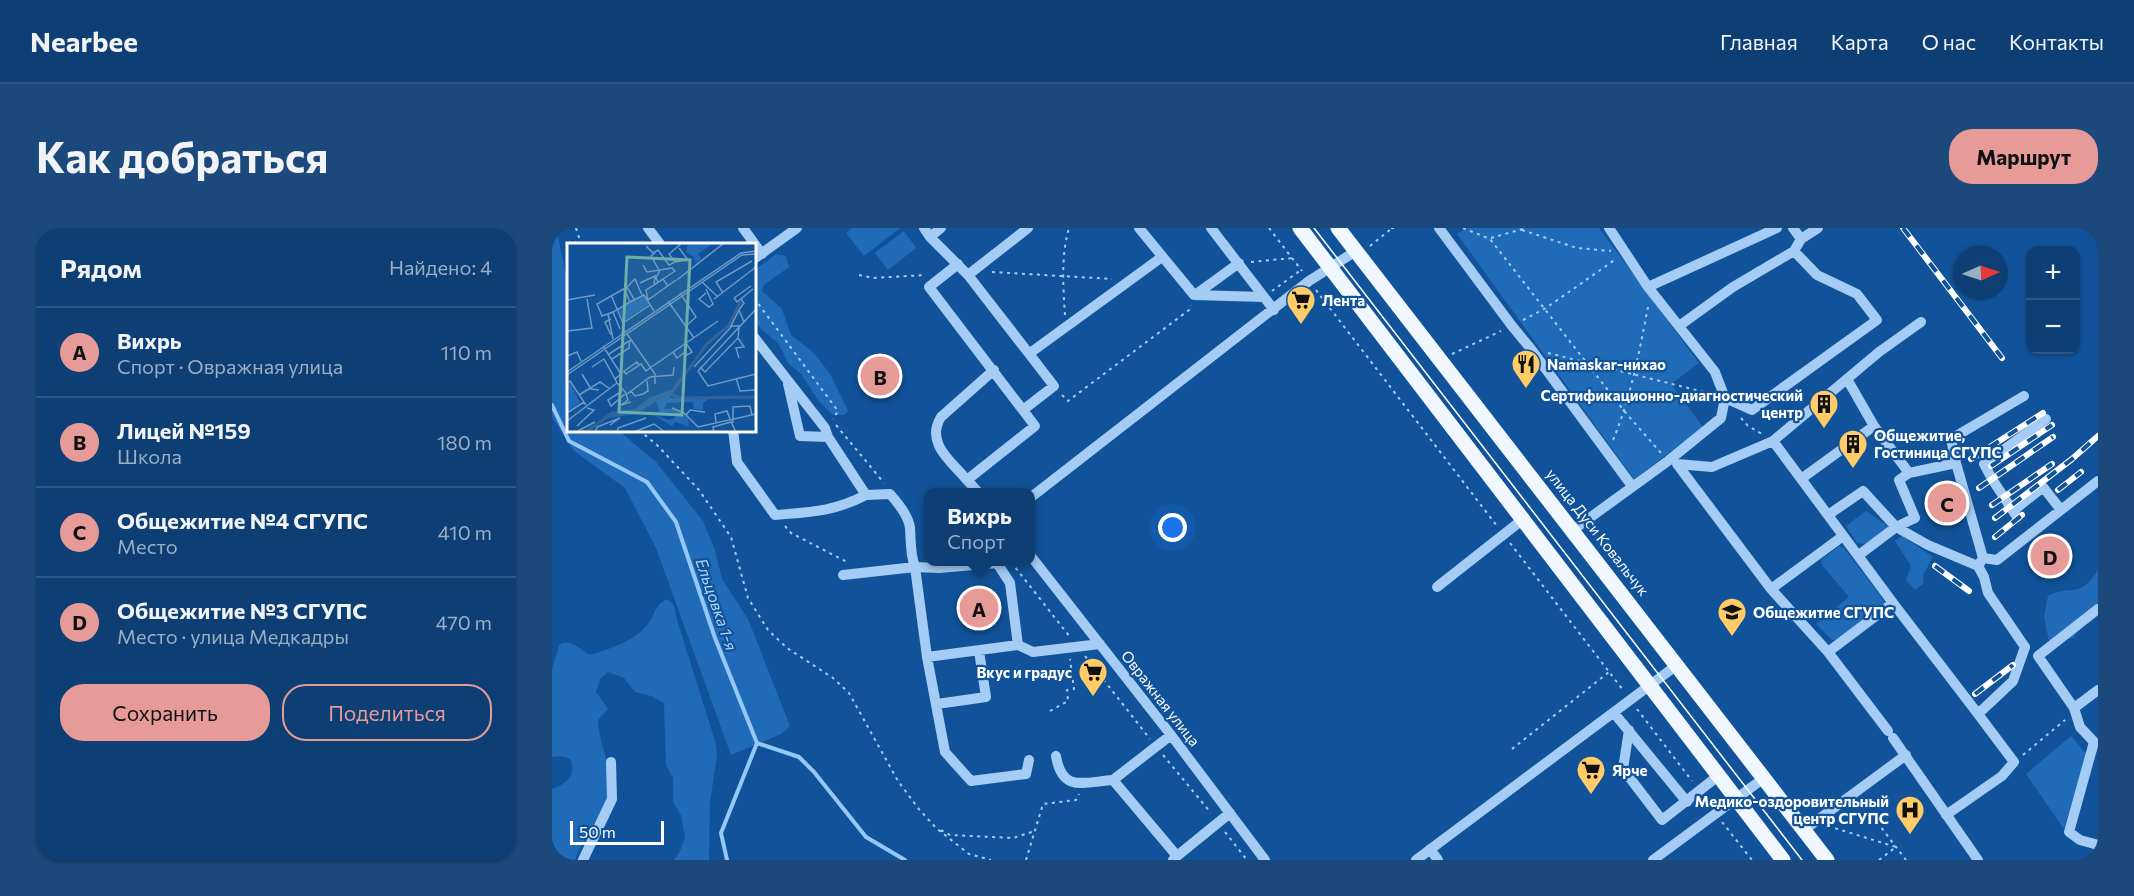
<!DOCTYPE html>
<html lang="ru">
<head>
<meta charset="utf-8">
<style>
	body { margin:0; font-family:Commissioner,sans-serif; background:#1b497c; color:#f1f3f6 }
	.controls { position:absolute; right:18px; top:18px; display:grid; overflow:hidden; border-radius:12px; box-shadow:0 2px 4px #0004 }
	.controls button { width:54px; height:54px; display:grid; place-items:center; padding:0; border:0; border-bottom:2px solid #2d5786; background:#0d3e74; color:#f1f3f6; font:30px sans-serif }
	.compass { position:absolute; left:1402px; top:18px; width:54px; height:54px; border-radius:50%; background:#0d3e74; box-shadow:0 2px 4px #0004; rotate:87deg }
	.scale { position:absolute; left:18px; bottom:15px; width:94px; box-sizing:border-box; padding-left:6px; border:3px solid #fff; border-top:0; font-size:16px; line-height:21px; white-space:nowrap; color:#fff; -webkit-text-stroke:4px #11539a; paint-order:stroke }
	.you { position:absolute; left:621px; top:300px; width:21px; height:21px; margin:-15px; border:4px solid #fff; border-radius:50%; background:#1a73e8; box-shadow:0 0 0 9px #1a73e833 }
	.badge { display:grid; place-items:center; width:39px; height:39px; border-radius:50%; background:#e69b98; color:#111; font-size:20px; font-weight:700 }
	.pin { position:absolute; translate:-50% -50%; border:3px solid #fff; box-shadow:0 2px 6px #0006 }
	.popup { position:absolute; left:372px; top:260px; width:111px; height:78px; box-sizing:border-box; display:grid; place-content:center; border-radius:12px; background:#0d3e74; filter:drop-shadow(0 2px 4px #0005); font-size:20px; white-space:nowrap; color:#9aaec5 }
	.popup b { font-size:22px; color:#f1f3f6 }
	.popup::after { content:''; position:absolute; left:50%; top:100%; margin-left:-12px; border:12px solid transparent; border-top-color:#0d3e74 }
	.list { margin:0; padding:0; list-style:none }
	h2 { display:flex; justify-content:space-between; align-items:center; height:78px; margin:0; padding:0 24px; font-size:26px }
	h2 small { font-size:20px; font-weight:400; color:#9aaec5 }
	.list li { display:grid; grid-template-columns:39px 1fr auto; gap:18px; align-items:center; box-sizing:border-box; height:90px; padding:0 24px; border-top:2px solid #2d5786 }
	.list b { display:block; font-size:22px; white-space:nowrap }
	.list p { margin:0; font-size:20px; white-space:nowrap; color:#9aaec5 }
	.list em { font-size:20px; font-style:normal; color:#9aaec5 }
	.actions { display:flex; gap:12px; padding:18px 24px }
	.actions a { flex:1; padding:14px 0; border:2px solid #e69b98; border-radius:24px; text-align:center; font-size:21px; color:#e69b98 }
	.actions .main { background:#e69b98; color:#111 }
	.map { position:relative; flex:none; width:1546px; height:632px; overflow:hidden; border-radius:24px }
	header { display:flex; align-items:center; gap:36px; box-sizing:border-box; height:84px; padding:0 30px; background:#0d3e74; border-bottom:2px solid #2d5786 }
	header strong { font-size:28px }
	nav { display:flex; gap:33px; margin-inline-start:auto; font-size:21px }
	.intro { display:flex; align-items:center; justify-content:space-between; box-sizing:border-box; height:144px; padding:0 36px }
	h1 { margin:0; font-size:42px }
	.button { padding:15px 27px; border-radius:24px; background:#e69b98; color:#111; font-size:21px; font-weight:700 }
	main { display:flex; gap:36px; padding:0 36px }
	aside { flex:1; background:#0d3e74; border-radius:24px; box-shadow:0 2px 4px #0004 }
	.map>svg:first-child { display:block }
	.green { fill:#1f6bb8 }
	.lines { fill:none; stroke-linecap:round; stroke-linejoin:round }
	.stream { stroke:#95c8f8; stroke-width:4 }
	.path { stroke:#a4ccf4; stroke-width:2; stroke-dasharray:3 4.5; stroke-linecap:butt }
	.minor { stroke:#a4ccf4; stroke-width:10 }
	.major { stroke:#f1f7ff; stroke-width:15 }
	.tram { stroke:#fff; stroke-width:1.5 }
	.rail-casing { stroke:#fff; stroke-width:6 }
	.rail { stroke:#11539a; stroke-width:4; stroke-dasharray:11; stroke-linecap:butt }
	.labels { text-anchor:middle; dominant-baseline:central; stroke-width:4.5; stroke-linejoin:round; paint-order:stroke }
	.poi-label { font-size:15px; font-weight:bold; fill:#fff; stroke:#11539a; text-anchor:start }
	.street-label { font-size:15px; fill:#fff; stroke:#11539a }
	.water-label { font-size:16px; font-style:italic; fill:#b0d6fb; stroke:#11539a }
	.inset-river { fill:none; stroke:#326296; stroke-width:3 }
	.inset-road { fill:none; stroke:#7098c2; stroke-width:1.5 }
	.view { fill:#6fada8; fill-opacity:0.15; stroke:#6fada8; stroke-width:3 }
	.inset-edge { fill:none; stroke:#fff; stroke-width:3 }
</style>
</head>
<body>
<header>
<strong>Nearbee</strong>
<nav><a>Главная</a><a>Карта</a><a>О нас</a><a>Контакты</a></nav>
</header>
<div class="intro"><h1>Как добраться</h1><a class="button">Маршрут</a></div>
<main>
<aside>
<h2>Рядом<small>Найдено: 4</small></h2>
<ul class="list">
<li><span class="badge">A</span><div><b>Вихрь</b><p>Спорт · Овражная улица</p></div><em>110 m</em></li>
<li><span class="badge">B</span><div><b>Лицей №159</b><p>Школа</p></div><em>180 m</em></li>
<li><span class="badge">C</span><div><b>Общежитие №4 СГУПС</b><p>Место</p></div><em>410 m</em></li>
<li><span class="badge">D</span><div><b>Общежитие №3 СГУПС</b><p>Место · улица Медкадры</p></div><em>470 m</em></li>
</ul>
<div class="actions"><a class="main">Сохранить</a><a>Поделиться</a></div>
</aside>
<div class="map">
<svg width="1546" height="632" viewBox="0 0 1546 632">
	<rect width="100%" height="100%" fill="#11539a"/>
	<path class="green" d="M0 0H4L16 56V202L67 203 104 234 151 293 163 322 170 351 196 391 238 498 229 506 179 527 104 320 73 260 22 223 0 189Z
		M300 0H348L312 28 294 5Z
		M915 0H1047L1147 135 1119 156 1151 199 1082 251 905 6Z
		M352 3 364 20 336 42 323 25Z
		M224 26 234 28 237 39 212 57 210 63 230 81 239 107 262 125 278 146 296 183 292 187H281L266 172 249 146 236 135 226 115 209 101 203 92V42Z
		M1314 283 1337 299 1314 316 1305 315 1294 298Z
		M1350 308 1381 329 1371 347 1372 355 1363 362 1354 352 1359 338 1343 313Z
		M1287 318 1292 320 1333 374 1287 412H1280L1264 396 1297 369 1271 338 1269 332Z
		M1546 342V381L1528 396 1522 410 1497 413 1492 389 1496 368C1519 356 1527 372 1546 342Z
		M115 371 122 377 125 392 164 516 165 527 158 574 157 632H122L128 623 133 610 129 587 121 574V550L114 537 112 475 99 468 83 464 72 450 56 444 48 451 44 464 56 481 46 492C46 514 59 534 58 556 57 585 32 606 23 632H0V561C15 556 25 547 18 531L10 528 0 529V442L7 417C20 410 27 422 38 427 60 420 81 414 96 396 104 386 102 377 115 371Z
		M1519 508 1535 527 1512 601 1474 546Z"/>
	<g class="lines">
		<path class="stream" d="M0 177 17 213 95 254 124 294 163 410 205 515 169 605 175 632
			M205 515 247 529 262 544 314 609 353 632"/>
		<path class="path" d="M24 0 29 16
			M717 0 750 43
			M839 0H846
			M911 0 938 11 1073 184 1109 225
			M970 2 1025 20 1059 23
			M939 10 974 0
			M818 18 839 1
			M699 34 741 30
			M440 44 560 51
			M307 47 321 50 374 47
			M764 62 945 298
			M720 63 749 42
			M202 70 286 183 281 191
			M513 87C511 59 509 27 517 0
			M971 92 994 80 1064 31
			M996 125 1160 166
			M900 126 949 103
			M510 167 516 173 637 82 639 77
			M1189 190 1196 198 1210 206
			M284 197 332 255
			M87 202 106 218 147 262 179 309 196 370 216 402 235 420 281 450 297 465 346 553 366 580 384 600 417 626 439 632
			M1061 212C1079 169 1087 125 1096 79
			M233 298 239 305 295 334
			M958 315 1071 462
			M459 334 518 409
			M533 428 598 511
			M1085 481 1140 553
			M498 483 516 473 515 462 522 461 518 431
			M960 521 1057 444
			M611 527 659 585
			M1471 527 1513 492
			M1170 594 1200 632
			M1325 594 1354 632
			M1276 598 1344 619
			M389 602 398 607 461 610 483 603
			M673 604 695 632
			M474 632 491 576 524 572 527 566
			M1327 632 1344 619"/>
		<path class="minor" d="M96 0 108 16
			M191 0 210 26
			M372 0 378 9 389 0
			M587 0 642 67 712 69 722 82
			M659 0 712 69
			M887 0 960 98 979 121 1080 258
			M1057 0 1096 59
			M1241 0 1249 11 1242 23
			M378 9 416 47 502 158 471 182
			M1249 11 1266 0
			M202 31 245 0
			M406 36 377 59 483 198 415 252 426 264
			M416 47 476 0
			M643 67 687 35
			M1127 98 1181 59 1242 23 1265 47 1305 66 1325 92 1200 182 1173 170
			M202 109 273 200 276 209 314 267 338 266C346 275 357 289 358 300 359 314 358 326 363 339L375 429 393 524 419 553 474 546 477 532
			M478 125 610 29
			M236 156 248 208 276 209
			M181 202 185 234 223 287C259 284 281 284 314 267
			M1221 213 1327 124 1369 94
			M1357 245 1404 235
			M1249 251 1322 198
			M415 252C399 233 373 215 389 189L442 142
			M478 270 757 53 804 23
			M1461 283 1491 259 1509 282
			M1276 287 1311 263 1344 299 1363 290 1347 252 1357 245 1322 198 1295 151
			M1465 289 1440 251 1432 236 1494 191
			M1021 302 1116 233 1169 190 1173 170 1163 144 1096 59 1225 0
			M478 327 619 507 713 632
			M1307 327 1344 299 1376 317 1426 338 1432 349 1436 365 1473 419 1461 453 1426 486 1341 375
			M1431 330 1445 332 1546 253
			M1426 338 1431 330 1404 235 1399 211 1472 168
			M387 340 445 335 458 355 466 417
			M291 347 363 339 387 340 393 336
			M885 359 970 292
			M1219 361 1291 308
			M1546 381 1486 428 1522 480 1546 462
			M1276 424 1341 375 1221 213 1160 239 1125 236 1219 361 1276 424 1336 503
			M375 429 466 417 481 424 548 416
			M385 476 434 469 427 423
			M1522 480 1528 499 1542 514 1517 604 1528 612 1546 617
			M1062 485 1135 574
			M1077 502 1071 541 1110 592 1166 548
			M619 507 561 552 625 628 621 632
			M1341 510 1426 632
			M504 528C510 565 532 554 561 552
			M1394 587 1450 548 1462 534 1426 486
			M1252 602 1354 527
			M878 621 886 632
			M625 628 678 585
			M31 632 60 571 59 534
			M864 632 1125 437
			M1101 632 1212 550"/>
		<path class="major" d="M748 0 1231 632
			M786 0 1275 632"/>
		<path class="tram" d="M762 0 1250 632"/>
		<g class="rail-casing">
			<path id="rail" d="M1351 0 1450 130
				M1419 231 1491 185
				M1439 238 1500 197
				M1427 260 1501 209
				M1506 262 1529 244
				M1440 277 1500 236
				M1443 290 1520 231 1546 208
				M1443 309 1470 287
				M1383 338 1417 363
				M1423 466 1461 437"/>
		</g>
		<use href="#rail" class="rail"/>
	</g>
	<defs>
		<g id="supermarket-pin" transform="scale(1.5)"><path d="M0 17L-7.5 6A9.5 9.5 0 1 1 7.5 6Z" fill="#ffcc67" stroke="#11539a"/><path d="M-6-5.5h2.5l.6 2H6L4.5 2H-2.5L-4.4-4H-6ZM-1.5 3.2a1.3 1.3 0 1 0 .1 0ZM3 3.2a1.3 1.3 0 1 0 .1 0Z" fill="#111"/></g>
		<g id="restaurant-pin" transform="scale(1.5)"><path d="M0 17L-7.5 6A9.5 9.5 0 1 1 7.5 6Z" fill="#ffcc67" stroke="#11539a"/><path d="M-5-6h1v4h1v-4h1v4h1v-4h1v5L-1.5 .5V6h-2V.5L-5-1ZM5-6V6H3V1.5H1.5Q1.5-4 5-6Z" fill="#111"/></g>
		<g id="building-pin" transform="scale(1.5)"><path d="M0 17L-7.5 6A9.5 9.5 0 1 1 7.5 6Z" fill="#ffcc67" stroke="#11539a"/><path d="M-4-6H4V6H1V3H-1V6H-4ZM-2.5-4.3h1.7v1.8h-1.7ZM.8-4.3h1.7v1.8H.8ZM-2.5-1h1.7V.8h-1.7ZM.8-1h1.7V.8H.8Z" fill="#111"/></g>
		<g id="university-pin" transform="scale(1.5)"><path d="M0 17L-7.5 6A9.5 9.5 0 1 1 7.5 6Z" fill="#ffcc67" stroke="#11539a"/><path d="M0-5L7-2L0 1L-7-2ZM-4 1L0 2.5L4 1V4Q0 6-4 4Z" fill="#111"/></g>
		<g id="hospital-pin" transform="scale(1.5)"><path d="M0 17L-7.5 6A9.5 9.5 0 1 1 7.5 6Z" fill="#ffcc67" stroke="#11539a"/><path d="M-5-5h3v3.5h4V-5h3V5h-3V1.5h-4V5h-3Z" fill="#111"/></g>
	</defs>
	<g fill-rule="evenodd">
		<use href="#supermarket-pin" x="749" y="72"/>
		<use href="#restaurant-pin" x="974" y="136"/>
		<use href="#building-pin" x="1272" y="176"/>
		<use href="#building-pin" x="1301" y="216"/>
		<use href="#university-pin" x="1180" y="384"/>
		<use href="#supermarket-pin" x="541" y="444"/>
		<use href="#supermarket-pin" x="1039" y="542"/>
		<use href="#hospital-pin" x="1358" y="582"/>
	</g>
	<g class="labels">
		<g class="poi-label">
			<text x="770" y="72">Лента</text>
			<text x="995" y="136">Namaskar-нихао</text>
			<text x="1251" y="167" text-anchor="end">Сертификационно-диагностический<tspan x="1251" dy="17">центр</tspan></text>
			<text x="1322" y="207">Общежитие,<tspan x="1322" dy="17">Гостиница СГУПС</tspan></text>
			<text x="1201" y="384">Общежитие СГУПС</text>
			<text x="520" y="444" text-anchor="end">Вкус и градус</text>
			<text x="1060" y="542">Ярче</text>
			<text x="1337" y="573" text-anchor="end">Медико-оздоровительный<tspan x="1337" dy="17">центр СГУПС</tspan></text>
		</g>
		<g class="street-label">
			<text transform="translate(1046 304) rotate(52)">улица Дуси Ковальчук</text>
			<text transform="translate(609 470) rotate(52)">Овражная улица</text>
		</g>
		<g class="water-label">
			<text transform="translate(165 376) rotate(71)">Ельцовка 1-я</text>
		</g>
	</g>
	<g transform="translate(15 15)">
		<rect width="189" height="189" fill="#11539a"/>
		<path d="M121 0H147L131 11 134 16 128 20 127 14 119 9ZM71 54H78L82 61 57 78 51 67ZM3 139 13 160 0 168V141ZM103 147V155L142 156 136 160V167L127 166 126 159 100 160 97 166H109L121 175 122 184 108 179 105 183 87 172 102 177 108 175 106 169 93 170 89 158 69 171 34 176 45 169 68 166 82 155Z" fill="#1f6bb8"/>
		<path class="inset-river" d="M104 150 140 101 162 82 174 58M19 189 45 170H67L82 158 104 151 113 155 189 154"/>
		<path class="inset-road" d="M79 3 86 10 91 7 102 22 108 19 102 11 115 0M88 10 84 13 92 27M108 19 121 17 112 5M76 22 80 29 93 27M110 37 157 0M91 39 89 35 93 27 105 25 108 28 96 36M135 39 151 54M73 40 88 33 87 42M101 43 96 36 79 47 81 57 109 37M57 45 63 59 77 52 87 68M113 50 129 74 118 84M139 50 132 56 142 64 146 61 139 46M156 50 149 39 185 18M44 52 56 80 83 62M167 55 170 59 186 46M167 55 184 43M67 56 60 44 68 36 75 52M147 56 189 24M174 56 177 60 172 67 177 79M0 57 28 52M101 58 127 95M189 66 131 128 141 143 189 131M46 69 35 73 30 61 60 44M41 71 46 96M44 76 38 79 44 92M163 85 172 67M53 86 46 69 63 59M0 88 25 85 20 56M58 88 88 131V141M171 95 177 104 169 105 172 115M36 103 54 131 48 136 50 140M106 109 110 115 118 109 120 112 125 109 119 100M42 111 62 98M0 113 10 109 14 118M45 116 62 105 63 97M25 124 37 116 48 136M127 124 165 83H173M133 124 138 129 171 95 172 85M83 125 151 78M57 128 59 131 74 121 79 128 83 125M0 129 174 10 189 8M56 129 70 119 72 122M15 131 24 146 32 147M0 132 175 12 189 11M169 135 173 148 189 147M0 140 3 138 19 162M55 148 41 157 44 163 58 151M64 148 68 153 76 151 81 148 80 138M59 151 61 157 54 162 64 159M12 152 33 139 43 146M105 165 117 170 131 184 189 171M0 170 17 159M119 172 123 167 138 169M0 178 50 140 60 151 83 134 106 132 107 124M149 179 148 171 160 168 163 176M166 180V164L183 163 185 172M10 183 27 167 20 165M11 188 28 179M28 189 30 184 53 175 43 182M50 189 51 185 79 175M67 189 87 181 98 189M147 189 146 184 164 179 169 189"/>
		<path class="view" d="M60 14 123 17 115 172 52 169Z"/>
		<rect width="189" height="189" class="inset-edge"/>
	</g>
</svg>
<div class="controls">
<button>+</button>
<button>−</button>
</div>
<svg class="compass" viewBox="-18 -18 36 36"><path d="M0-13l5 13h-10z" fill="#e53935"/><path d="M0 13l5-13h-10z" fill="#9aaec5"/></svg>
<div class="scale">50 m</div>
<div class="you"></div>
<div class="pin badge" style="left:427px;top:380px">A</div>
<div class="popup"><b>Вихрь</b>Спорт</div>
<div class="pin badge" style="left:328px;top:148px">B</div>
<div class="pin badge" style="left:1395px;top:275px">C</div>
<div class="pin badge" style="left:1498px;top:328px">D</div>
</div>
</main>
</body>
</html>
